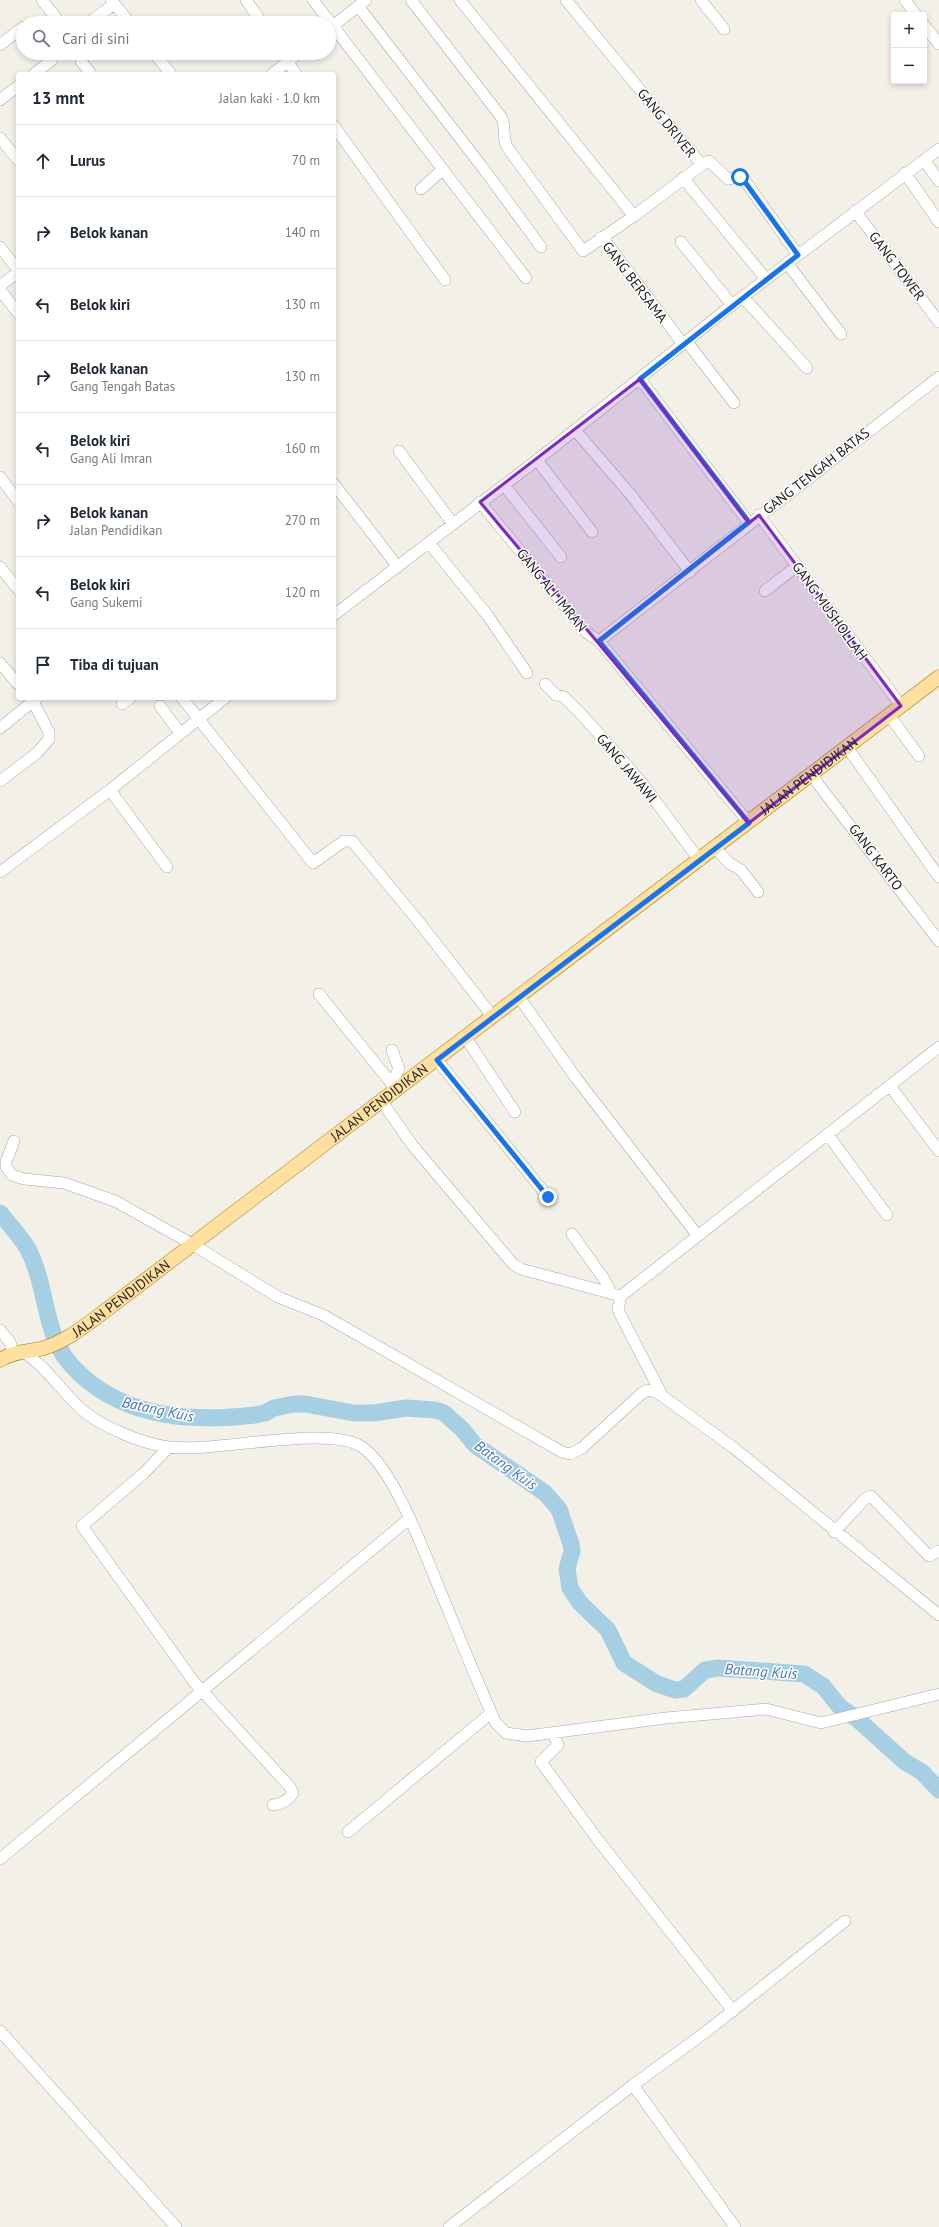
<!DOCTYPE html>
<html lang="id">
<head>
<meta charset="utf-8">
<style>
	body { margin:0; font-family:"PT Sans",sans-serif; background:#f6f6f7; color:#1f2937 }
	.controls { position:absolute; right:12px; top:12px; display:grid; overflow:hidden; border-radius:4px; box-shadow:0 2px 6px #0003 }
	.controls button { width:36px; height:36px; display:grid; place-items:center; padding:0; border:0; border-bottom:1px solid #e0e1e3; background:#fff; color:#1f2937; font:20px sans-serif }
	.stop { position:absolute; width:12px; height:12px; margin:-9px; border:3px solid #1a73e8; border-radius:50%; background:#fff }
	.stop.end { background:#1a73e8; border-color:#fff; box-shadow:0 1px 4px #0008 }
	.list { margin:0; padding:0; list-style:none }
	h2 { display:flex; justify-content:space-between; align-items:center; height:52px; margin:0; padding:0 16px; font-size:17px }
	h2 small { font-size:13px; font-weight:400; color:#747a83 }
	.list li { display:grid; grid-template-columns:26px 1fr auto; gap:12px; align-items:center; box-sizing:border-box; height:72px; padding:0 16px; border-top:1px solid #e0e1e3 }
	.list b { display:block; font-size:15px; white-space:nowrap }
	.list p { margin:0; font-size:13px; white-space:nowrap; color:#747a83 }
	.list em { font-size:13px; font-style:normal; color:#747a83 }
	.icon { flex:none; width:22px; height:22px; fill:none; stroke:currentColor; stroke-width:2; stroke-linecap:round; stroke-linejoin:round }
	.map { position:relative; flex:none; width:939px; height:2227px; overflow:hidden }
	.search { position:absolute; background:#fff; box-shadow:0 2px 6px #0003; left:16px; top:16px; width:320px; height:44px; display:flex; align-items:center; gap:10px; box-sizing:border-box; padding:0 14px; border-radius:22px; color:#747a83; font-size:15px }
	.panel { position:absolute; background:#fff; box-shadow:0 2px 6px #0003; left:16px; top:72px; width:320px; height:628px; border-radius:4px }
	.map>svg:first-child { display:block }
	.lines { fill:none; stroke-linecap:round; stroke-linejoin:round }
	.river { stroke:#a6cfe3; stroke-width:17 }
	.minor-casing { stroke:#a9a9a9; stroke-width:12 }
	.major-casing { stroke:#a07b00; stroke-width:15 }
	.minor { stroke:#fff; stroke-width:11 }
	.major { stroke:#ffe0a1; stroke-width:14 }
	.route { stroke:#1a73e8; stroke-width:5 }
	.marked { fill:#7b2cbf; fill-opacity:0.2; stroke:#7b2cbf; stroke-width:3; stroke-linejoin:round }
	.labels { text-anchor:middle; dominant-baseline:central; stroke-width:3; stroke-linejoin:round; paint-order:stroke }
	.street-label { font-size:14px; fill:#222; stroke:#fff }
	.water-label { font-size:15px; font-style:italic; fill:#4674ba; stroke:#fff }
</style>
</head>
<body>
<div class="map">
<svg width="939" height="2227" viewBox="0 0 939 2227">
	<rect width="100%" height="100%" fill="#f3f0e8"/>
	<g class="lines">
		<path class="river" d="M0 1213C9 1224 21 1237 28 1249 42 1276 44 1308 54 1336 59 1351 70 1365 81 1375 129 1419 195 1422 255 1415L265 1413 274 1408 294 1404H305L354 1413H374L406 1408 435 1410 444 1413 462 1429 475 1445 545 1493 559 1509 571 1544 572 1551 567 1569 570 1588 580 1603 608 1630 624 1663 657 1684 675 1690 684 1689 705 1670 718 1668 804 1674 823 1686 840 1707 856 1718 905 1762 922 1772 939 1790"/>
		<g class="minor-casing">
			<path id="minor" d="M42 0 60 23
				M111 0 130 23
				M246 0 262 23
				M313 0 526 278
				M411 0 502 118C506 128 502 137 507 147L583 251 634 216 703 164 709 161 728 179 738 177 743 178 798 255
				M460 0 634 216
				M566 0 702 165
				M701 0 724 29
				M905 0 916 15
				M358 6 483 168 541 247
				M90 22 114 4
				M924 25 939 44
				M329 29 366 0
				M0 45 23 27
				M82 53 81 61 91 74
				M154 53 171 74
				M288 62 296 74
				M34 74 52 60
				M272 74 299 53
				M0 100 18 86
				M334 126 445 280
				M0 138 18 160
				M924 160 939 181
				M905 173 939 222
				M683 178 766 279
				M421 189 442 170
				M855 211 939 322
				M602 237 683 344
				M681 242 732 305
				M0 247 18 270
				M787 263 841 334
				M0 286 18 272
				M0 290 18 313
				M743 297 807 368
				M687 342 734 403
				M640 379 749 523
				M575 430 631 495 690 572
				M399 451 453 524
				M537 460 592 532
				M0 477 18 501
				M334 484 398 567
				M504 485 561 557
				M480 502 587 633 599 641 749 823
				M759 515 901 706
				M429 543 488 616 527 673
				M0 567 18 589
				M765 591 797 566
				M334 615 537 460 732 305 939 149
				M599 641 939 377
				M0 663 18 684
				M545 684 556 695 564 697 582 715 622 760 642 783 700 861
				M182 698 313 863 344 841H352L419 922 493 1017
				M122 704 130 698
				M160 706 180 733
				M889 715 919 756
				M0 728 37 698
				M847 747 939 877
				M813 774 818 784 939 941
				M0 781 37 753 49 739V732L31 698
				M110 790 167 867
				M716 849 729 863 741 870 758 892
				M0 872 110 790 225 698
				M319 994 397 1090
				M519 997 576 1078 698 1236
				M466 1038 515 1112
				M437 1060 548 1197
				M391 1084 399 1069 392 1050
				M890 1086 939 1151
				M382 1102 413 1146 513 1264 521 1269 621 1296
				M828 1135 887 1215
				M14 1141 6 1162V1167L12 1175 24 1179 64 1183 115 1201 192 1244 278 1297 323 1315 562 1452 570 1454 582 1448 642 1393 648 1390 658 1393 734 1448 939 1615
				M572 1234 604 1279 612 1294
				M0 1330 10 1342 13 1353
				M24 1352C46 1367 60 1389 80 1408 99 1426 143 1444 169 1447 217 1453 328 1424 362 1447 392 1467 421 1544 435 1578 455 1626 474 1675 496 1723L506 1733 527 1736 666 1718 766 1709 821 1723 939 1694
				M662 1395 620 1314 618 1309 621 1296 939 1047
				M169 1447 144 1473 82 1526 194 1682 290 1787 293 1793C288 1801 282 1804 273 1805
				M834 1532 865 1499 871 1496 929 1556 939 1551
				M554 1733 558 1745 541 1762 598 1840 733 2011
				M348 1832 491 1713
				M0 1859 410 1518
				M0 2031 176 2227
				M633 2085 735 2227
				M449 2227 633 2085 707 2031 845 1921"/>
		</g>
		<g class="major-casing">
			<g id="major">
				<path id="s1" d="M0 1360C14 1351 29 1352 44 1348 63 1342 78 1331 93 1320L939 677"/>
			</g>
		</g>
		<use href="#minor" class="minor"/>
		<use href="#major" class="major"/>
	</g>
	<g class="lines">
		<path class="route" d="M548 1197 437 1060 749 823 599 641 749 522 640 379 798 255 745 182 740 177"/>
	</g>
	<path class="marked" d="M640 379 749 523 759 515 901 706 749 823 480 502Z"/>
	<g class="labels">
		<g class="street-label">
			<text transform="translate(667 123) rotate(51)">GANG DRIVER</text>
			<text transform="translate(897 266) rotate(53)">GANG TOWER</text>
			<text transform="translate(635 282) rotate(53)">GANG BERSAMA</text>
			<text transform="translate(816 471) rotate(-38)">GANG TENGAH BATAS</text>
			<text transform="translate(552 590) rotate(51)">GANG ALI IMRAN</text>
			<text transform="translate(830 611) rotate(54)">GANG MUSHOLLAH</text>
			<text transform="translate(627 768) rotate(50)">GANG JAWAWI</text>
			<text stroke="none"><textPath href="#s1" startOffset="1002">JALAN PENDIDIKAN</textPath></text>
			<text transform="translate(876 857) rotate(53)">GANG KARTO</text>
			<text stroke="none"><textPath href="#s1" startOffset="462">JALAN PENDIDIKAN</textPath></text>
			<text stroke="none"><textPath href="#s1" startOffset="138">JALAN PENDIDIKAN</textPath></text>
		</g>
		<g class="water-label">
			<text transform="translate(158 1409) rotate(12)">Batang Kuis</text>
			<text transform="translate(506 1465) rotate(36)">Batang Kuis</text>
			<text transform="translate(761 1671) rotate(4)">Batang Kuis</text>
		</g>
	</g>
</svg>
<div class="controls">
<button>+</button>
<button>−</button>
</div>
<div class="stop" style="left:740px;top:177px"></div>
<div class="stop end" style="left:548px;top:1197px"></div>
<div class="search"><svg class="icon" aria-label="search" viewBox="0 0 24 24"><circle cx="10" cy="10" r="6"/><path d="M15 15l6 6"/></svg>Cari di sini</div>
<section class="panel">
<h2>13 mnt<small>Jalan kaki · 1.0 km</small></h2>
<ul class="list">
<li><svg class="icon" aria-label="ahead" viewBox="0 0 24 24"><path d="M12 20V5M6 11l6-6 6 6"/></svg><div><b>Lurus</b></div><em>70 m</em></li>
<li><svg class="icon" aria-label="right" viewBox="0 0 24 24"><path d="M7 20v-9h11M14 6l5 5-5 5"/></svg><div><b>Belok kanan</b></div><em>140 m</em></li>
<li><svg class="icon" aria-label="left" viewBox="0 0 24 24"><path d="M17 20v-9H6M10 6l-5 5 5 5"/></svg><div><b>Belok kiri</b></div><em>130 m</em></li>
<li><svg class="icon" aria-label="right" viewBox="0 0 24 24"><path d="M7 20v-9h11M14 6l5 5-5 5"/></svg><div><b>Belok kanan</b><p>Gang Tengah Batas</p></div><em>130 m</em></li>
<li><svg class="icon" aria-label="left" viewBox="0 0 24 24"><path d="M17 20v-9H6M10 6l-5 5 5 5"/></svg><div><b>Belok kiri</b><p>Gang Ali Imran</p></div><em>160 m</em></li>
<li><svg class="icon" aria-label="right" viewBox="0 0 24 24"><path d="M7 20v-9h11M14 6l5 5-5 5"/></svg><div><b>Belok kanan</b><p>Jalan Pendidikan</p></div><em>270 m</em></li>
<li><svg class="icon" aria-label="left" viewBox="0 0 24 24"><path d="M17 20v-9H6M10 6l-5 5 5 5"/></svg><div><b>Belok kiri</b><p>Gang Sukemi</p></div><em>120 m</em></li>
<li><svg class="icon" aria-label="arrive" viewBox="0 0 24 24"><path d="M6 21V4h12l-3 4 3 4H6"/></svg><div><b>Tiba di tujuan</b></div></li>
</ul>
</section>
</div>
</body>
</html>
